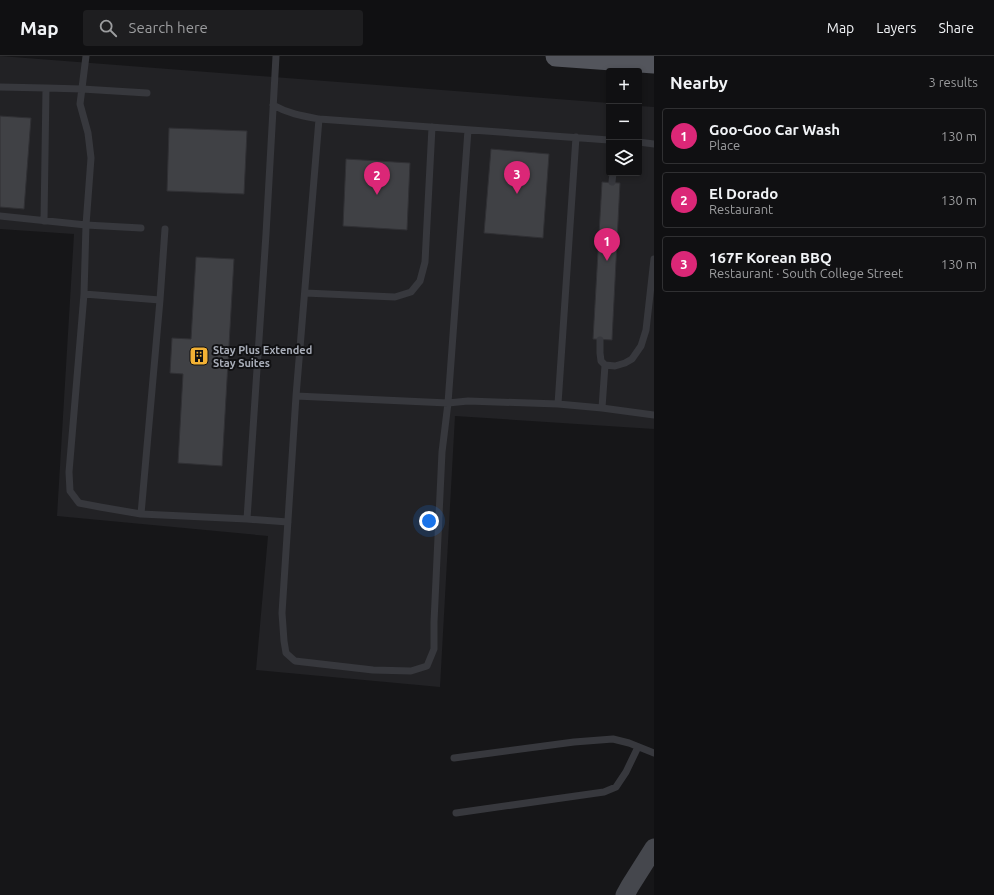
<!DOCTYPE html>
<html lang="en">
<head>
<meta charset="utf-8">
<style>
	body { margin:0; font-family:Ubuntu,sans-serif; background:#1e1e20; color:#f1f3f6 }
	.controls { position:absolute; right:12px; top:12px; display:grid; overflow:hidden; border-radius:4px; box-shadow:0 2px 6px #0003 }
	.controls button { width:36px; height:36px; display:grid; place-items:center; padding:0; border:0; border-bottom:1px solid #303032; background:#101012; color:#f1f3f6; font:20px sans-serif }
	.you { position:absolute; left:429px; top:465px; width:14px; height:14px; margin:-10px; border:3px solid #fff; border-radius:50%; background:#1a73e8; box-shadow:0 0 0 6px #1a73e833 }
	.badge { display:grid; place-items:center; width:26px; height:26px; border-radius:50%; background:#db2777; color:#fff; font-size:13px; font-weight:700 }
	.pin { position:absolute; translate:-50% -33px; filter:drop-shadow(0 1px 2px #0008) }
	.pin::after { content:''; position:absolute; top:21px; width:14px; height:12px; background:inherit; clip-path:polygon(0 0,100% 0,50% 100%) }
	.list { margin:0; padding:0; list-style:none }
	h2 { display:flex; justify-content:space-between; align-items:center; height:52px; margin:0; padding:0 16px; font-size:17px }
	h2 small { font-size:13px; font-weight:400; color:#9c9d9f }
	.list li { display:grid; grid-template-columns:26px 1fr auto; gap:12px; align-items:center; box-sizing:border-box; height:56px; margin:0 8px 8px; padding:0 8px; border:1px solid #303032; border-radius:4px }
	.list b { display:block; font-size:15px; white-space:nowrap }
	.list p { margin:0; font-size:13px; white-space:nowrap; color:#9c9d9f }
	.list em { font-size:13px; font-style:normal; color:#9c9d9f }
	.icon { flex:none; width:22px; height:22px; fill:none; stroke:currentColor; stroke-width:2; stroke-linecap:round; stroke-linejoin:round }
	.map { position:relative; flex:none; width:654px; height:839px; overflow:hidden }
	header { display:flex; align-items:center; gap:24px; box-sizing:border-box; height:56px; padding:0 20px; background:#101012; border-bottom:1px solid #303032 }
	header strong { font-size:19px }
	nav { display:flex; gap:22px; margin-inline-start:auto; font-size:14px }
	.search { width:280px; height:36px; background:#1e1e20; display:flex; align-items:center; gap:10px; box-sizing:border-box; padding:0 14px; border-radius:4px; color:#9c9d9f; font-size:15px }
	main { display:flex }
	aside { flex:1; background:#101012 }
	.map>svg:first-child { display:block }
	.built { fill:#222225 }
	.building { fill:#404145; stroke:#303034 }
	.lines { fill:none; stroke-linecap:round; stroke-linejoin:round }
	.lane { stroke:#37383d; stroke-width:7 }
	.secondary { stroke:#45474d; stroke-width:19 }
	.primary { stroke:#53555c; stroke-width:21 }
	.labels { text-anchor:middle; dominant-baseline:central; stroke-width:4; stroke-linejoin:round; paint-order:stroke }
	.poi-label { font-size:11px; font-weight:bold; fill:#a8adb8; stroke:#111113; text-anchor:start }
</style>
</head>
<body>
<header>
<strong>Map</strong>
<div class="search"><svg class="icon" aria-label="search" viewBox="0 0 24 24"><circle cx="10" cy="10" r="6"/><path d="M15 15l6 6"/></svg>Search here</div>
<nav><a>Map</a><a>Layers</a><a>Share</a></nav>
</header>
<main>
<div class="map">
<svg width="654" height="839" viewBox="0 0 654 839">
	<rect width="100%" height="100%" fill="#161618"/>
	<path class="built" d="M0 0 609 47V117H639V50L654 51V373L455 360 440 631 256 614 268 480 57 460 74 178 0 173Z"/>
	<path class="building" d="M0 60 31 62 24 153 0 151Z
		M169 72 247 75 244 138 167 135Z
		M491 93 549 98 543 182 484 177Z
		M346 103 410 107 407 174 343 170Z
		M602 126 620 127 612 284 593 283Z
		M196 201 234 203 222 410 178 407 183 318 170 317 172 282 191 283Z"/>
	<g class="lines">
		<path class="lane" d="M86 0 80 48 88 77 91 102 86 169 84 238 160 244 165 173
			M0 31 46 32 44 165
			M46 32 82 33 147 37
			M273 49C289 58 302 60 319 63
			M468 74 448 347 442 396 434 566V593L427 610 411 615 373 614 295 605 286 597 284 585 282 557 296 340 319 63 609 84
			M639 86 654 88
			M612 126 613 117
			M0 160 86 169 141 172
			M305 237 395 241 411 236 420 225 425 206 432 71
			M84 238 69 416 70 435 79 447 100 451 141 458
			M160 244 141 458 247 463 266 178 276 0
			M600 284V297L601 305 605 309 615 310 625 307 632 303 641 290 646 274 654 203
			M296 340 448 347 468 345 558 348 602 352 654 359
			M558 348 576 81
			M602 352 605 309
			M247 463 288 466
			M454 702 574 686 613 683 629 687 654 697
			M456 757 604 736 616 731 626 716 638 691"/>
		<path class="secondary" d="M625 839 630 830 654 792"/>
		<path class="primary" d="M556 0 654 7"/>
	</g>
	<defs>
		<g id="building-square" transform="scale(1)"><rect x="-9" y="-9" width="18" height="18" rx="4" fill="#f2b134" stroke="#111113"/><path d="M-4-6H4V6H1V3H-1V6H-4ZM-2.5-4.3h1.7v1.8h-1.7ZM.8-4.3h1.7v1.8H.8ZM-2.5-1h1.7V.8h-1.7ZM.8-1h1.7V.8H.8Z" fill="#111"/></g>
	</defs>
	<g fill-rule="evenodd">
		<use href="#building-square" x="199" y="300"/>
	</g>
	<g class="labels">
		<g class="poi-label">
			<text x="213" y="294">Stay Plus Extended<tspan x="213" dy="13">Stay Suites</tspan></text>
		</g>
	</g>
</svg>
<div class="controls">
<button>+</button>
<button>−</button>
<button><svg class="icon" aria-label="layers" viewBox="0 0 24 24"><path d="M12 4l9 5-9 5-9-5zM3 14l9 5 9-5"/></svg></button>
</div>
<div class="you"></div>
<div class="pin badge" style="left:607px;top:205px">1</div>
<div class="pin badge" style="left:377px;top:139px">2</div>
<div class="pin badge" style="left:517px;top:138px">3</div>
</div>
<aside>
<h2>Nearby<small>3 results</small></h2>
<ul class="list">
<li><span class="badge">1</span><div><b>Goo-Goo Car Wash</b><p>Place</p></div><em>130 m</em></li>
<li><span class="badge">2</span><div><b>El Dorado</b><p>Restaurant</p></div><em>130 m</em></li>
<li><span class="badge">3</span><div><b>167F Korean BBQ</b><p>Restaurant · South College Street</p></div><em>130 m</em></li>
</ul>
</aside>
</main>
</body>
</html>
